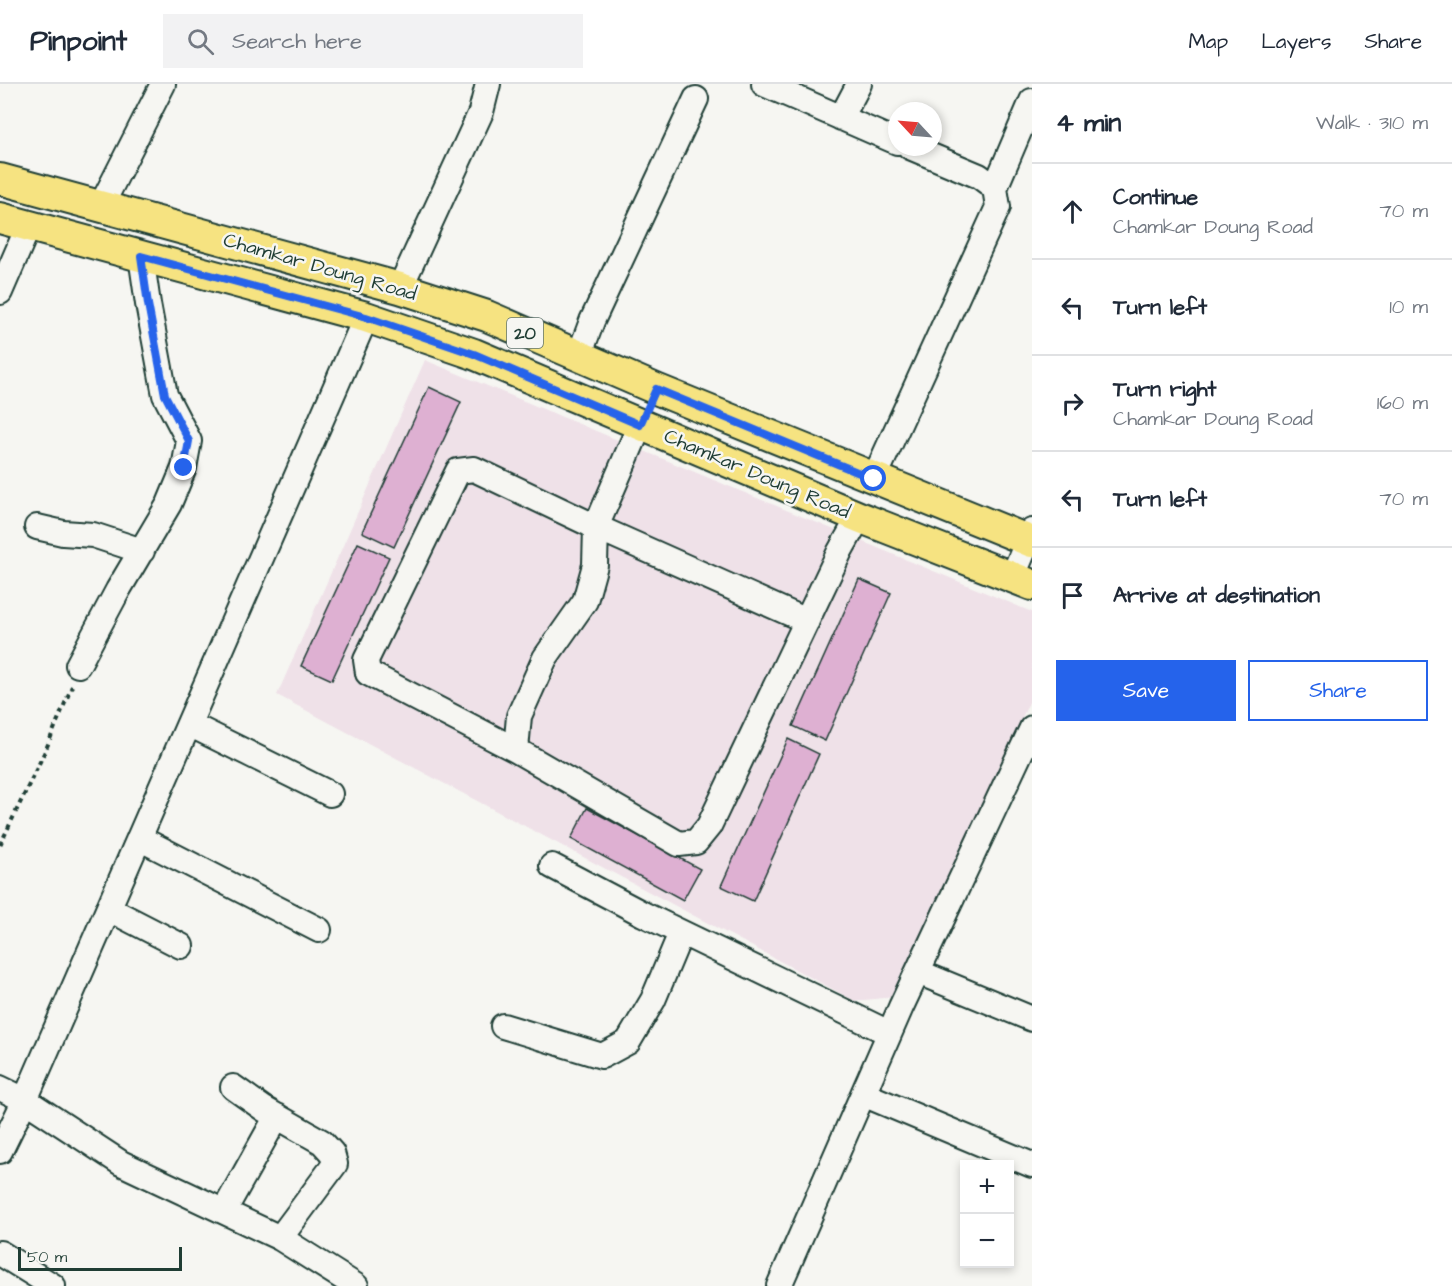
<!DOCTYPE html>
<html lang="en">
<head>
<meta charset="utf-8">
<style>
	body { margin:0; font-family:"Architects Daughter",sans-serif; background:#f2f2f3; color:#1f2937 }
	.controls { position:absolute; right:18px; bottom:18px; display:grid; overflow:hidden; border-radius:0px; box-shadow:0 3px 9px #0003 }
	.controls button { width:54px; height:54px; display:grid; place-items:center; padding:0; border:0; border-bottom:2px solid #e0e1e3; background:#fff; color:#1f2937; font:30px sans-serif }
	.compass { position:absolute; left:888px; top:18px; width:54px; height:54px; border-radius:50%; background:#fff; box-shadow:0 3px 9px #0003; rotate:296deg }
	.scale { position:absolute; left:18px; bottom:15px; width:164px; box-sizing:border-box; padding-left:6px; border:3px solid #1f3d34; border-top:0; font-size:16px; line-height:21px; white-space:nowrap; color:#1f3d34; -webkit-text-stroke:4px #f6f6f2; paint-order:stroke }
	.stop { position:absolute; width:18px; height:18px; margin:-14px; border:4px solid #2563eb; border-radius:50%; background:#fff }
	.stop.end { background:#2563eb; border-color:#fff; box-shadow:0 2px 6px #0008 }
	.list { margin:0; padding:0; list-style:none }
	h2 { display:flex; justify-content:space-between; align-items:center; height:78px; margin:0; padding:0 24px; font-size:26px }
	h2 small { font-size:20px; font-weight:400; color:#747a83 }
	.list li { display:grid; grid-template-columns:39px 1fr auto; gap:18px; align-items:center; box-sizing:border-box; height:96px; padding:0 24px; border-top:2px solid #e0e1e3 }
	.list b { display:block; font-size:22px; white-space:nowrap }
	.list p { margin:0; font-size:20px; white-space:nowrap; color:#747a83 }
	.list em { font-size:20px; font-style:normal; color:#747a83 }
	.actions { display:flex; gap:12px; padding:18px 24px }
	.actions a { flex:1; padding:14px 0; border:2px solid #2563eb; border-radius:0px; text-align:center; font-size:21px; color:#2563eb }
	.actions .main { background:#2563eb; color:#fff }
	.icon { flex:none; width:33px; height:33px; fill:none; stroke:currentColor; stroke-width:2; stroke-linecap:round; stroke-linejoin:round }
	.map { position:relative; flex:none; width:1032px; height:1202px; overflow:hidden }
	header { display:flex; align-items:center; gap:36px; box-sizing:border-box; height:84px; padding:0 30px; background:#fff; border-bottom:2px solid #e0e1e3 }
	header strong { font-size:28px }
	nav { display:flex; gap:33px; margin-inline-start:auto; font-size:21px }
	.search { width:420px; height:54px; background:#f2f2f3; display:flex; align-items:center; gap:15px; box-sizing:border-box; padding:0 21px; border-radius:0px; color:#747a83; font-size:22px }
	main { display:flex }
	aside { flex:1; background:#fff }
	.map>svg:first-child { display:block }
	.built { fill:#efe1e8 }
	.building { fill:#deb0d2; stroke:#1f3d34; stroke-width:1.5 }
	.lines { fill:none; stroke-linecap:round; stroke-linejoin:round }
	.minor-casing { stroke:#1f3d34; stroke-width:28 }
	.major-casing { stroke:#1f3d34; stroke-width:34 }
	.path { stroke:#1f3d34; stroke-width:4; stroke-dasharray:4.5 4.5; stroke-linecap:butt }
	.minor { stroke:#f6f6f2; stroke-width:24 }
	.major { stroke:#f6e381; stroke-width:30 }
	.route { stroke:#2563eb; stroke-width:8 }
	.labels { text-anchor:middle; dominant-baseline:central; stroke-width:5; stroke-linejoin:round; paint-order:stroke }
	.shield { fill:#f6f6f2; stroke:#60746d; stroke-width:1.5 }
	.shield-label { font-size:18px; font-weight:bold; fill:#1f3d34 }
	.street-label { font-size:20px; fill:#1f3d34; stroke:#f6f6f2 }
</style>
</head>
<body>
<header>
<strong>Pinpoint</strong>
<div class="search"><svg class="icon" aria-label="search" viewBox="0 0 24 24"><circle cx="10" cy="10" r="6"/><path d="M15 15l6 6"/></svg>Search here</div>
<nav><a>Map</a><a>Layers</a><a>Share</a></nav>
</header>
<main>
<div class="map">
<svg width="1032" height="1202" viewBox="0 0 1032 1202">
	<rect width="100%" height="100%" fill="#f6f6f2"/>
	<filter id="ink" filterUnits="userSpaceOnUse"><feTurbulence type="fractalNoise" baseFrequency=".0167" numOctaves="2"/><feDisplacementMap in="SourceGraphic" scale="12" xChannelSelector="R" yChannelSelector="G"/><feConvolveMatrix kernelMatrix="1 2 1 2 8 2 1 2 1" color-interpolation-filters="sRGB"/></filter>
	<g filter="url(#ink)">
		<path class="built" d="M425 276 1032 528V612L893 913 855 917 277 611Z"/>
		<path class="building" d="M429 303 461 318 394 463 362 448Z
			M358 459 389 473 332 596 301 582Z
			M859 495 891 509 825 657 793 642Z
			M788 655 819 670 753 817 721 802Z
			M587 724 700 785 683 816 571 755Z"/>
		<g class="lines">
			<g class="minor-casing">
				<path id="minor" d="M764 0 897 58
					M841 34 859 0
					M995 104 1032 17
					M101 122 163 0
					M400 204 481 28 488 0
					M0 208 29 141
					M579 272 592 237 696 15
					M640 341 596 443 595 481 585 517 545 574 519 632 516 666 679 760 696 758 709 742 840 467 859 433
					M874 395 998 123 995 104 979 92 910 63
					M37 443 63 449 93 451 142 467
					M1012 494 1032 447
					M78 581 118 506 169 420 184 384 189 357 165 311 148 220 141 172
					M189 640 330 710
					M516 666 368 589 366 576 458 387 474 385 596 443 807 537
					M139 754 319 846
					M552 782 643 830 889 949
					M109 825 181 862
					M918 888 1032 935
					M503 942 602 972 628 958 653 916 681 849
					M233 1003 264 1025 322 1058 332 1069 335 1080 280 1154
					M0 1004 25 1016 121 1079 280 1154 356 1202
					M863 1010 1032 1081
					M0 1067 25 1016 366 233
					M224 1127 277 1032
					M0 1169 53 1202
					M779 1202 901 923 1032 644"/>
			</g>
			<g class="major-casing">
				<path id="major" d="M0 95 400 204 487 232 656 305 1032 458
					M0 134 366 233 474 270 859 433 1032 501"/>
			</g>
			<path class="path" d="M0 761 46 665 72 602"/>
			<use href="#minor" class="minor"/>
			<use href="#major" class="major"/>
		</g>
	</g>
	<g class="lines" filter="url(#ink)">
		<path class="route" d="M184 384 189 357 165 311 148 220 141 172 366 233 474 270 640 341 656 305 874 395"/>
	</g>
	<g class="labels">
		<rect class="shield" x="507" y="234" width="36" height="30" rx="4.5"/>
		<g class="shield-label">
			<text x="525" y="249">20</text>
		</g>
		<g class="street-label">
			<text transform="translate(320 183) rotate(16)">Chamkar Doung Road</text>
			<text transform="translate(757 390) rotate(23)">Chamkar Doung Road</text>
		</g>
	</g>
</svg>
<div class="controls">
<button>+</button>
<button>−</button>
</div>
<svg class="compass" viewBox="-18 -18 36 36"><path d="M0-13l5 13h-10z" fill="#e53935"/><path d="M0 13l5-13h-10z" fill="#747a83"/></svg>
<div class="scale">50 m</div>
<div class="stop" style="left:874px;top:395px"></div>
<div class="stop end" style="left:184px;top:384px"></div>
</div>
<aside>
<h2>4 min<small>Walk · 310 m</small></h2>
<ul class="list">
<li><svg class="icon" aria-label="ahead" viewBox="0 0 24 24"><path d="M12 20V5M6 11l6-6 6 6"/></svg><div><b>Continue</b><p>Chamkar Doung Road</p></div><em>70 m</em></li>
<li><svg class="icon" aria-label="left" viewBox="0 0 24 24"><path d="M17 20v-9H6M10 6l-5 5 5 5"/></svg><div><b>Turn left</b></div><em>10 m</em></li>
<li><svg class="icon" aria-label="right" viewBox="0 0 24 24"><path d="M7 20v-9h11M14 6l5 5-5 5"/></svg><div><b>Turn right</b><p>Chamkar Doung Road</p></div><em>160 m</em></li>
<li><svg class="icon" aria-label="left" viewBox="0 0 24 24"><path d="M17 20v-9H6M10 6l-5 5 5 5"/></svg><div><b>Turn left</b></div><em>70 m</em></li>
<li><svg class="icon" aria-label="arrive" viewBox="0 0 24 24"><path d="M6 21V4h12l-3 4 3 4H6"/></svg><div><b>Arrive at destination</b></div></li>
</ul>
<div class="actions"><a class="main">Save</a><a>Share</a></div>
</aside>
</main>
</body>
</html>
